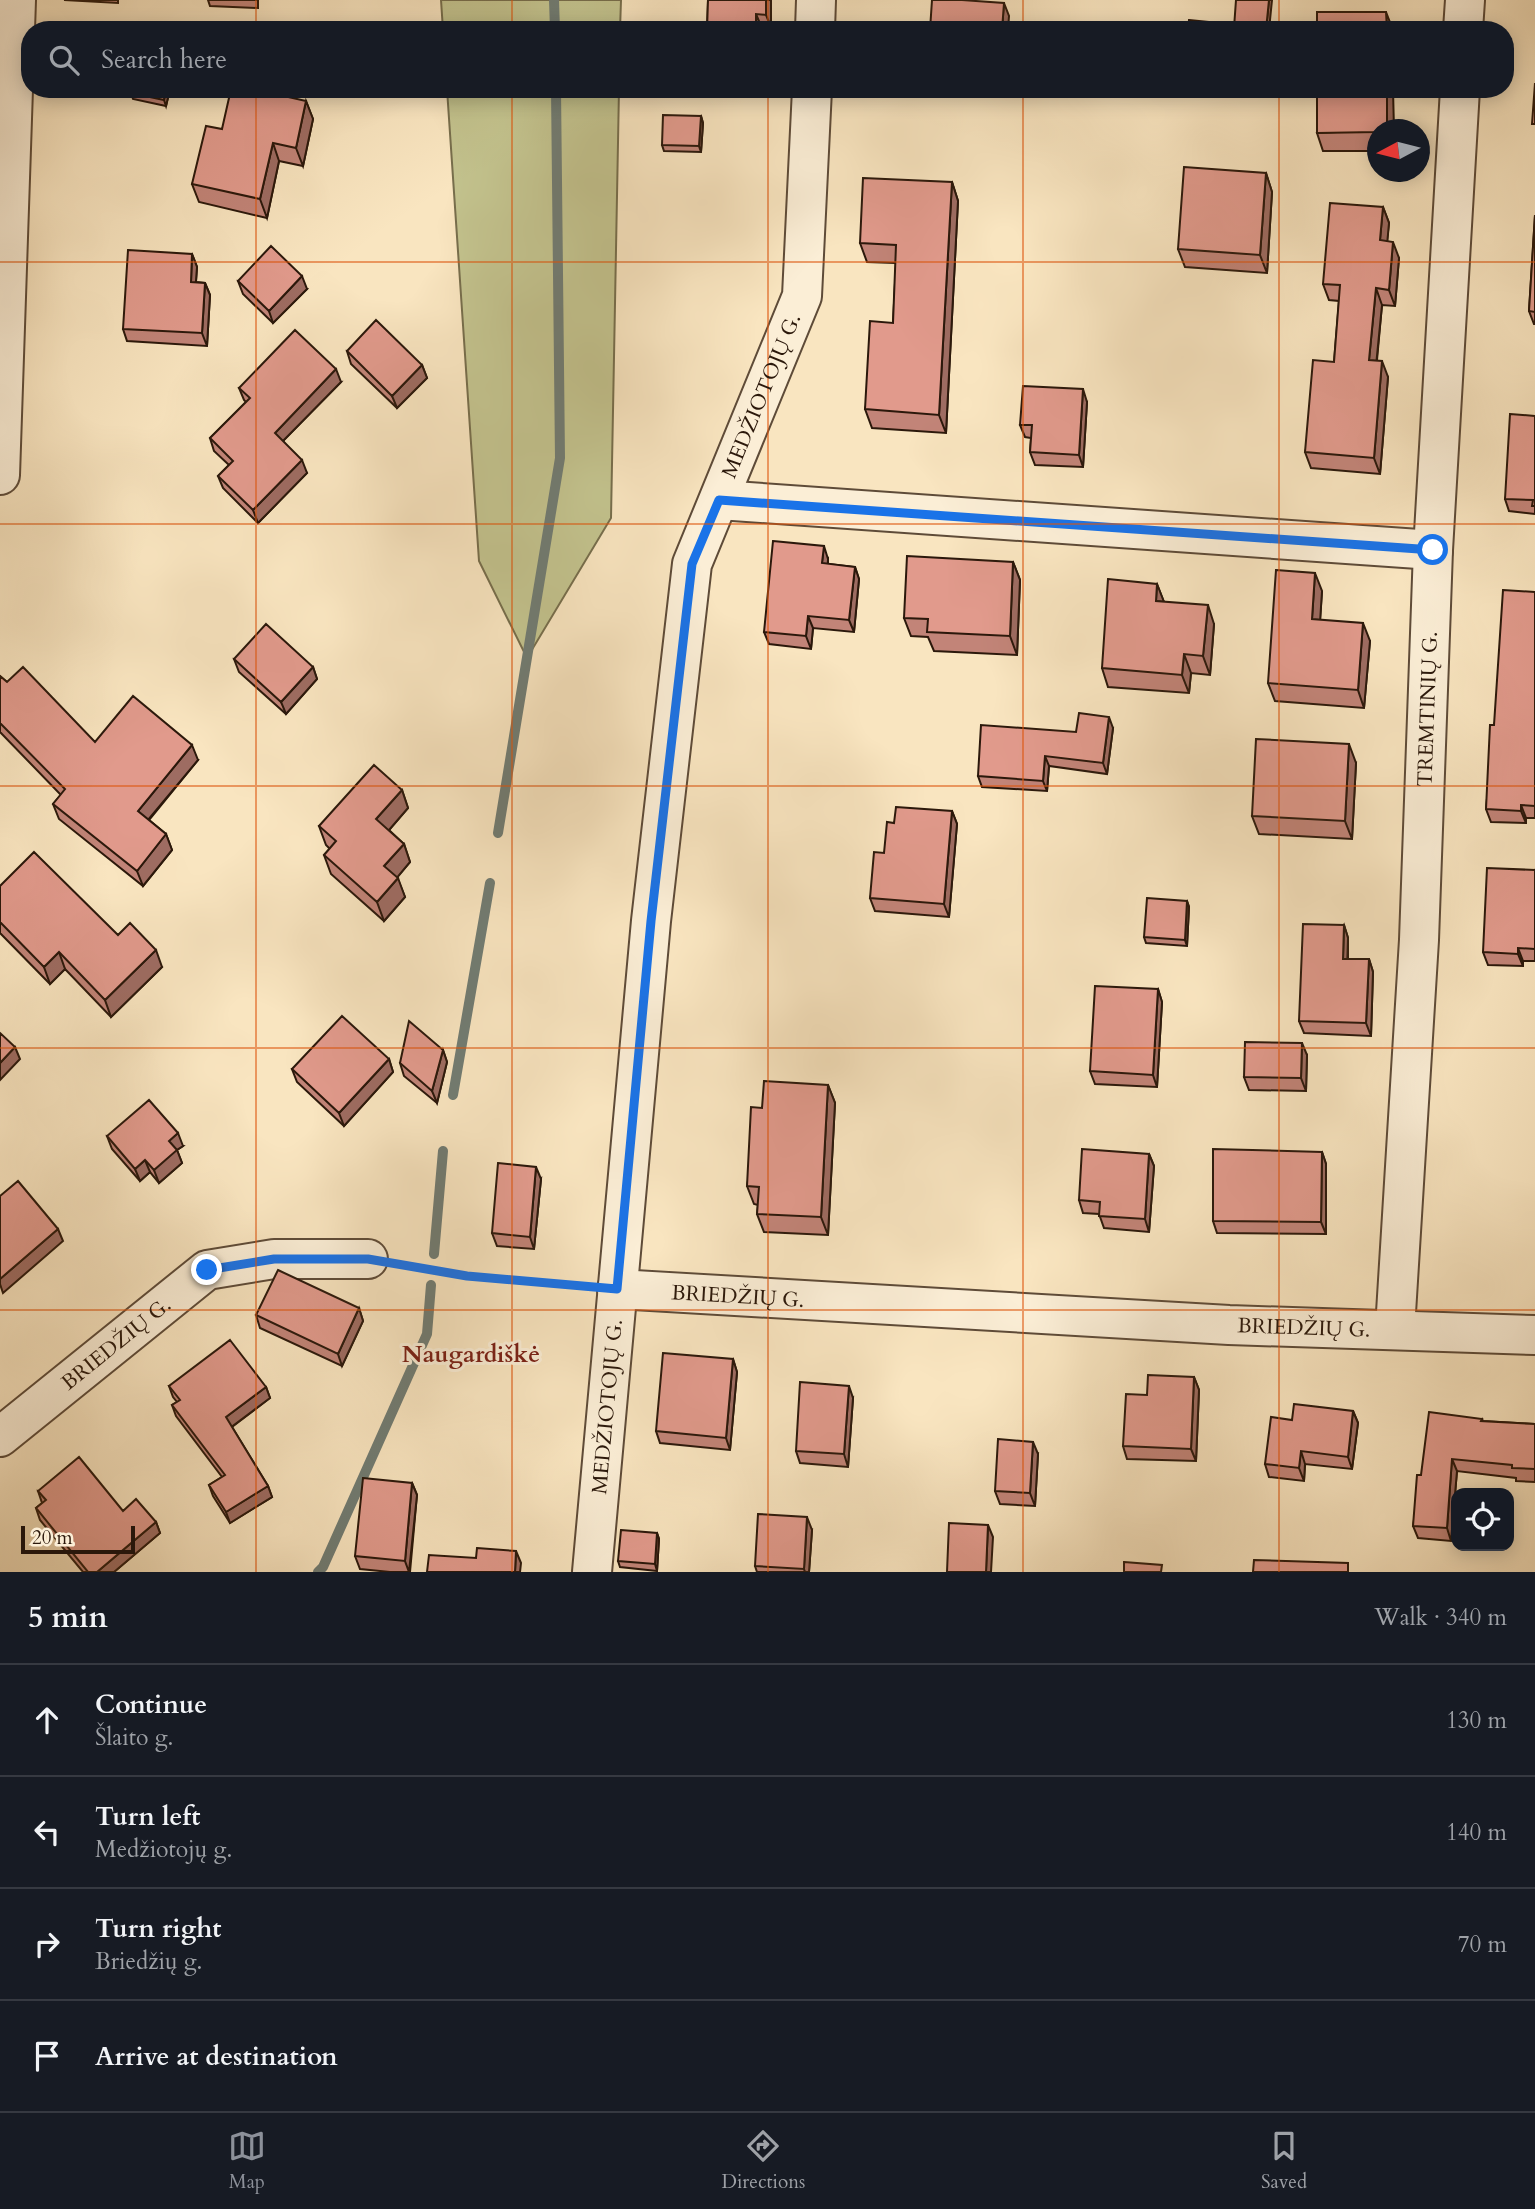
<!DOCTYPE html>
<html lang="en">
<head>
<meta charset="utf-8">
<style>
	body { margin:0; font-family:Cardo,serif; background:#20242c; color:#f1f3f6 }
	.controls { position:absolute; right:21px; bottom:21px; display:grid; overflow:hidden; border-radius:14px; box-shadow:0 4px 18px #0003 }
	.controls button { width:63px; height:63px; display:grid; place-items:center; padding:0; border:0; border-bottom:2px solid #363941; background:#171b24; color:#f1f3f6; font:35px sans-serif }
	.compass { position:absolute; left:1367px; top:119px; width:63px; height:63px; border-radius:50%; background:#171b24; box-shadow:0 4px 18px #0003; rotate:263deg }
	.scale { position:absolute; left:21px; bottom:18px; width:114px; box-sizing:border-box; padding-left:7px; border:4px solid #2b180b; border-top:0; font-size:19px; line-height:24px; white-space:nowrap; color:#2b180b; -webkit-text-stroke:5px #fbeed6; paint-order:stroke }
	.stop { position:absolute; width:21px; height:21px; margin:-16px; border:5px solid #1a73e8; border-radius:50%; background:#fff }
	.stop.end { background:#1a73e8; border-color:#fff; box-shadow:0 2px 7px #0008 }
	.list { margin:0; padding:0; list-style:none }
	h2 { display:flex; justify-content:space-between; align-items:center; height:91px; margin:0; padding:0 28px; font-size:30px }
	h2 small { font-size:23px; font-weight:400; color:#9ea1a6 }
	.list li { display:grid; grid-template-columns:46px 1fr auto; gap:21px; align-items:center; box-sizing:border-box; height:112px; padding:0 28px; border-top:2px solid #363941 }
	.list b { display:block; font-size:26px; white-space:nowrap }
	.list p { margin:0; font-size:23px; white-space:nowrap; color:#9ea1a6 }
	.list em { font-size:23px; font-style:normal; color:#9ea1a6 }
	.icon { flex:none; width:38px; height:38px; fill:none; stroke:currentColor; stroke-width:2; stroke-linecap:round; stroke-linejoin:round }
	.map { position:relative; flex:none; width:1535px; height:1572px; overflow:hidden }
	.search { position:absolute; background:#171b24; box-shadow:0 4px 18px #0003; left:21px; right:21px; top:21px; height:77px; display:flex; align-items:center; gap:18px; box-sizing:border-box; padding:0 24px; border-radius:28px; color:#9ea1a6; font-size:26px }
	.sheet { height:539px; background:#171b24 }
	nav { display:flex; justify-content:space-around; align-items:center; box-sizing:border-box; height:98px; border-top:2px solid #363941; background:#171b24; font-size:19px; color:#9ea1a6 }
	nav a { display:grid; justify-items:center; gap:4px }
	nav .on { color:#8c9099 }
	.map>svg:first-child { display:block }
	.green { fill:#c3c38e; stroke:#776e4c; stroke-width:2 }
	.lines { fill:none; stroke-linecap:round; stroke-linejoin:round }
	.stream { stroke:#717c73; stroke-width:10 }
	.minor-casing { stroke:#5e4b38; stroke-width:42 }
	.path { stroke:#2b180b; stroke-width:4.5; stroke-dasharray:5 3.5; stroke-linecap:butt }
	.minor { stroke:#fbeed6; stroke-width:38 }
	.wall { fill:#c28478; stroke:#2b180b; stroke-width:2 }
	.shaded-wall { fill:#9e6c62; stroke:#2b180b; stroke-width:2 }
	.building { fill:#e19a8c; stroke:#2b180b; stroke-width:2 }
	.route { stroke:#1a73e8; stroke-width:9 }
	.grid { fill:none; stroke:#df560c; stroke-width:2; stroke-opacity:0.55 }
	.labels { text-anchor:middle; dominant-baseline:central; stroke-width:6; stroke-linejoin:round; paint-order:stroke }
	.street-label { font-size:21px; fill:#2b180b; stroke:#fbeed6 }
	.quarter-label { font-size:24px; font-weight:bold; fill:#7a1f14; stroke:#fbeed6 }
</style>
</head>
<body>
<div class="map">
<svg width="1535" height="1572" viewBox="0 0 1535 1572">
	<rect width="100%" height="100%" fill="#f9e5c0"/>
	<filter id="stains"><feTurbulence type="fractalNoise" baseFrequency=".00286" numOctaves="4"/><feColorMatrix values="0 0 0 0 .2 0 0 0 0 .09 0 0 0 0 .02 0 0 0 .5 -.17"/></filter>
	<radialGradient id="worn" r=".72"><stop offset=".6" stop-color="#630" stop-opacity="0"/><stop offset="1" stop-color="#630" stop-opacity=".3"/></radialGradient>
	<path class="green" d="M441 0H621L620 30H443Z
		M447 89H619L611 518 527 658 479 561Z"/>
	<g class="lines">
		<path class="stream" d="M554 0 555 30
			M498 833 560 458 556 89
			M453 1095 490 883
			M434 1254 443 1151
			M318 1572 323 1567 427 1334 431 1285"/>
		<g class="minor-casing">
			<g id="minor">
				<path d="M815 30 816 0"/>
				<path d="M1463 30 1465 0"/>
				<path d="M0 475 16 0"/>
				<path d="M719 500 1433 550"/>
				<path id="s1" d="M617 1289 1229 1325 1535 1335"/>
				<path id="s2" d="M1395 1329 1419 940 1433 550 1460 89"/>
				<path id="s3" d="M0 1437 207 1270 274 1259H368"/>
				<path id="s4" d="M592 1572 651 921 692 564 802 296 812 89"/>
			</g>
		</g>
		<path class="path" d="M406 1266 467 1276 582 1285"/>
		<use href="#minor" class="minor"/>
	</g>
	<path class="wall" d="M64 0H118V3Z
		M208 0H258V8L210 6Z
		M708 0H771V27L761 26V30H707Z
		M132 89H170L166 106 133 99 131 93Z
		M708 89H758V91Z
		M930 89H1003V96L931 90Z
		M306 101 313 119 303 166 279 161 267 218 199 202 192 184 222 129Z
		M701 116 703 123 701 152 664 151 662 145Z
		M1377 130V151H1323L1317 133Z
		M1266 173 1272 192 1267 273 1185 267 1178 249Z
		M952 182 958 201 946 433 872 428 865 409 893 323 896 263 867 262 860 243Z
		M1383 207 1389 223 1387 241 1399 258 1395 306 1382 305 1377 360 1388 377 1380 474 1311 468 1305 452 1334 362 1339 301 1329 300 1323 284Z
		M1535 215V324H1534L1529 311Z
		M192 254 197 267 196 282 205 283 210 295 207 346 127 341 123 329Z
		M238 281 307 289 273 323 243 294Z
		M347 351 422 365 427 378 397 408 351 364Z
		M341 382 283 441 307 473 258 523 223 488 218 476 229 465 214 451 210 438 246 402 244 400 239 388Z
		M1087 402 1083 467 1035 465 1030 452 1031 438 1025 437 1020 425Z
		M1535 416V514L1509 511 1505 499Z
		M828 559V564L855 567 859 579 854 632 813 628 811 649 769 644 764 632Z
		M1013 562 1020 580 1017 655 934 651 928 637 911 636 904 618Z
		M1157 584 1164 602 1214 624 1210 675 1191 673 1189 693 1108 687 1102 668Z
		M1322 591 1320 620 1370 641 1364 708 1275 701 1268 683Z
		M1535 592V818H1526V823L1491 822 1486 809 1494 725Z
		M234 659 313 667 317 679 286 714 239 672Z
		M0 676 7 682 95 742 198 760 149 820 166 834 172 850 143 886 59 819 53 804 61 795 0 732Z
		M1113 728 1107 774 1049 766 1047 791 982 787 978 776 1076 732Z
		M1356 763 1352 839 1259 834 1252 816Z
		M402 790 408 808 389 830 404 844 410 862 397 877 405 897 384 921 331 874 324 855 330 849 326 845 319 826Z
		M952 811 957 824 949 917 875 911 870 898 894 823Z
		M1535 870V961H1523V966L1488 965 1483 952Z
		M0 886 118 935 162 967 111 1017 65 969 50 984 0 933Z
		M1187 901 1189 907 1187 946 1146 943 1144 937Z
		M1344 925 1348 938V959H1369L1373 972 1371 1036 1304 1033 1299 1021Z
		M1158 989 1162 1002 1157 1087 1095 1084 1090 1071Z
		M443 1050 447 1062 437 1103 404 1076 400 1063Z
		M1307 1055 1306 1091 1249 1090 1244 1077Z
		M389 1059 393 1072 344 1126 297 1082 292 1069Z
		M828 1085 835 1103 828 1235 764 1232 757 1214 758 1205 754 1204 747 1186 762 1108Z
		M107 1136 183 1146 177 1150 182 1163 159 1183 150 1172 140 1181 112 1149Z
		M1322 1152 1326 1164V1234L1217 1233 1213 1221Z
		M1149 1154 1154 1166 1149 1232 1104 1228 1099 1214 1083 1213 1079 1200Z
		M541 1179 534 1249 497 1246 492 1233Z
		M359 1308 363 1321 342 1366 260 1328 256 1315Z
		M733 1359 737 1372 730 1450 660 1443 656 1431Z
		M1194 1377 1199 1390 1196 1461 1127 1459 1123 1446 1147 1395Z
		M169 1386 266 1387 270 1398 232 1427 268 1486 272 1497 230 1523 213 1496 209 1485 222 1477 176 1416 172 1405 177 1402 173 1397Z
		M853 1398 848 1467 800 1463 796 1451Z
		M1353 1411 1358 1423 1352 1469 1305 1464 1304 1481 1269 1477 1265 1464 1292 1420Z
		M1482 1419 1483 1421 1535 1424V1482L1516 1481V1478L1457 1471 1451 1541 1418 1538 1413 1526 1421 1475Z
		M1038 1454 1035 1506 1000 1504 995 1491Z
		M412 1483 417 1495 410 1572H390L360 1569 355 1556Z
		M38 1491 123 1511 156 1522 160 1533 114 1572H83L40 1520 36 1508 42 1503Z
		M812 1530 809 1572H757L755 1566Z
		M657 1533 659 1539 657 1571 620 1567 618 1561Z"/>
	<path class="shaded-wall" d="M766 0H771V27L766 15Z
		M1269 0H1272L1269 30H1266Z
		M1004 3 1009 16 1008 30H1002Z
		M1386 12 1393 30H1387Z
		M756 14 761 26V30H756Z
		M166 89H170L166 106 164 100Z
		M1387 89H1393L1394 130H1387Z
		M306 101 313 119 303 166 296 148Z
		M701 116 703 123 701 152 699 146Z
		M273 143 279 161 267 218 260 199Z
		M1266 173 1272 192 1267 273 1260 255Z
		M952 182 958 201 946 433 939 415Z
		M1383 207 1389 223 1386 256 1380 240Z
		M1393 242 1399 258 1395 306 1389 290Z
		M192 254 197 267 195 294 191 282Z
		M302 276 307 289 273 323 269 311Z
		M205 283 210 295 207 346 202 333Z
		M1376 288 1382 305 1375 376 1369 360Z
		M1382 361 1388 377 1380 474 1374 458Z
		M422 365 427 378 397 408 392 396Z
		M336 369 341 382 279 445 275 433Z
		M1083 389 1087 402 1083 467 1079 455Z
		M302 460 307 473 258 523 253 510Z
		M824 546 828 559 827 576 822 563Z
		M1013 562 1020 580 1017 655 1010 636Z
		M855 567 859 579 854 632 849 620Z
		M1315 573 1322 591 1319 638 1312 619Z
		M1157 584 1164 602 1156 601Z
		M1208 605 1214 624 1210 675 1203 656Z
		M808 616 813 628 811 649 806 636Z
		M1363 623 1370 641 1364 708 1358 690Z
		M1184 654 1191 673 1189 693 1182 675Z
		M313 667 317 679 286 714 281 702Z
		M1109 717 1113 728 1107 774 1103 763Z
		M1349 744 1356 763 1352 839 1345 821Z
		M192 745 198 760 143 826 138 811Z
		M1045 756 1049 766 1047 791 1043 781Z
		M402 790 408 808 383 837 376 819Z
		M1521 805 1526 818V823L1521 811Z
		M952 811 957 824 949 917 944 904Z
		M166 834 172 850 143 886 137 871Z
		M404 844 410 862 391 885 384 866Z
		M398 878 405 897 384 921 377 902Z
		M1187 901 1189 907 1187 946 1185 940Z
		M1344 925 1348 938 1347 971 1343 959Z
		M1518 948 1523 961V966L1518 954Z
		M156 950 162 967 111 1017 105 1000Z
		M59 952 65 969 50 984 44 967Z
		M1369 959 1373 972 1371 1036 1366 1023Z
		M1158 989 1162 1002 1157 1087 1153 1075Z
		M1302 1043 1307 1055 1306 1091 1301 1078Z
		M15 1047 20 1059 0 1080V1063Z
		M443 1050 447 1062 437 1103 432 1091Z
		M389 1059 393 1072 344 1126 339 1113Z
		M828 1085 835 1103 828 1235 821 1217Z
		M178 1133 183 1146 177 1150 182 1163 159 1183 154 1170 169 1141Z
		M1322 1152 1326 1164V1234L1321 1222Z
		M1149 1154 1154 1166 1149 1232 1145 1219Z
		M145 1160 150 1172 140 1181 135 1169Z
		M536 1167 541 1179 534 1249 530 1237Z
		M58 1229 63 1241 3 1293 0 1284V1279Z
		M359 1308 363 1321 342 1366 338 1354Z
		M733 1359 737 1372 730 1450 726 1438Z
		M1194 1377 1199 1390 1196 1461 1191 1449Z
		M849 1386 853 1398 848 1467 844 1454Z
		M266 1387 270 1398 230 1428 226 1417Z
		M1353 1411 1358 1423 1352 1469 1348 1457Z
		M1033 1442 1038 1454 1035 1506 1030 1493Z
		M1301 1451 1305 1464 1304 1481 1299 1468Z
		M1452 1459 1457 1471 1451 1541 1447 1528Z
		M412 1483 417 1495 409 1572 405 1561Z
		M268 1486 272 1497 230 1523 226 1512Z
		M807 1517 812 1530 809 1572H805L804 1569Z
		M156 1522 160 1533 114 1572H97Z
		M988 1525 993 1537 991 1572H986Z
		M657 1533 659 1539 657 1571 655 1564Z
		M516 1551 521 1563 520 1572H515Z"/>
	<path class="building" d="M708 0H766V15L756 14V30H707Z
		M932 0H962L1004 3 1002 30H930Z
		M1236 0H1269L1266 30 1234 28Z
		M1317 12H1386L1387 30H1317Z
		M1189 20 1218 23V30H1188Z
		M1535 83V124H1532Z
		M132 89H166L164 100 131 93Z
		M231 89H253L306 101 296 148 273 143 260 199 192 184 206 126 222 129Z
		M1317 89H1387V130H1377V132L1317 133Z
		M663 115 701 116 699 146 662 145Z
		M1184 167 1266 173 1260 255 1178 249Z
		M863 178 952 182 939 415 865 409 870 321 893 323 896 245 860 243Z
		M1330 203 1383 207 1380 240 1393 242 1389 290 1376 288 1369 360 1382 361 1374 458 1305 452 1313 360 1334 362 1340 285 1323 284Z
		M1535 215V312L1529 311Z
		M271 246 302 276 269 311 238 281Z
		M128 250 192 254 191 282 205 283 202 333 123 329Z
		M376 320 422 365 392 396 347 351Z
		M295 330 336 369 275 433 302 460 253 510 218 476 233 461 210 438 250 398 239 388Z
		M1023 386 1083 389 1079 455 1030 452 1032 425H1020Z
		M1510 414 1535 416V506H1532L1533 500 1505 499Z
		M773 541 824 546 822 563 855 567 849 620 808 616 806 636 764 632Z
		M907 556 1013 562 1010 636 927 632 928 619 904 618Z
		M1276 570 1315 573 1312 619 1363 623 1358 690 1268 683Z
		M1108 579 1157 584 1156 601 1208 605 1203 656 1184 654 1182 675 1102 668Z
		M1503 590 1535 592V806L1521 805V811L1486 809 1490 725H1494Z
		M266 624 313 667 281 702 234 659Z
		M23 667 95 742 133 696 192 745 138 811 166 834 137 871 53 804 65 789 0 723V676L7 682Z
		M1079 713 1109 717 1103 763 1045 756 1043 781 978 776 981 725 1076 732Z
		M1256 739 1349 744 1345 821 1252 816Z
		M374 765 402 790 376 819 404 844 384 866 398 878 377 902 324 855 336 841 319 826Z
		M896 807 952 811 944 904 870 898 874 852 884 853 887 822 894 823Z
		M34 852 118 935 130 923 156 950 105 1000 59 952 44 967 0 922V886Z
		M1487 868 1535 870V949L1518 948V954L1483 952Z
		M1147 898 1187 901 1185 940 1144 937Z
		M1303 924 1344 925 1343 959H1369L1366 1023 1299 1021Z
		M1095 986 1158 989 1153 1075 1090 1071Z
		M342 1016 389 1059 339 1113 292 1069Z
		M409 1021 443 1050 432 1091 400 1063Z
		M0 1033 15 1047 0 1063Z
		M1245 1042 1302 1043 1301 1078 1244 1077Z
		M764 1081 828 1085 821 1217 757 1214 759 1187 747 1186 751 1107 762 1108Z
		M149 1100 178 1133 169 1141 177 1150 154 1170 145 1160 135 1169 107 1136Z
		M1082 1149 1149 1154 1145 1219 1099 1216 1100 1202 1079 1200Z
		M1213 1149 1322 1152 1321 1222 1213 1221Z
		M498 1163 536 1167 530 1237 492 1233Z
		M18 1181 58 1229 0 1279V1196Z
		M278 1270 359 1308 338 1354 256 1315Z
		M230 1340 266 1387 226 1417 268 1486 226 1512 209 1485 225 1475 172 1405 180 1400 169 1386Z
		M663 1353 733 1359 726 1438 656 1431Z
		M1148 1375 1194 1377 1191 1449 1123 1446 1126 1394 1147 1395Z
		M800 1382 849 1386 844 1454 796 1451Z
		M1294 1404 1353 1411 1348 1457 1301 1451 1299 1468 1265 1464 1271 1417 1292 1420Z
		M1429 1412 1482 1419 1481 1421 1535 1424V1469L1512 1468V1465L1452 1459 1447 1528 1413 1526 1417 1475H1421Z
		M998 1439 1033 1442 1030 1493 995 1491Z
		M79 1457 123 1511 136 1499 156 1522 97 1572H88L36 1508 46 1500 38 1491Z
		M363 1478 412 1483 405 1561 355 1556Z
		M758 1514 807 1517 804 1569 755 1566Z
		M949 1523 988 1525 986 1572H947Z
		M621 1530 657 1533 655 1564 618 1561Z
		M477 1548 516 1551 515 1572H427L429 1555 476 1558Z
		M1254 1560 1348 1563V1572H1253Z
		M1124 1562 1162 1565 1161 1572H1124Z"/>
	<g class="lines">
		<path class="route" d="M207 1270 274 1259H368L467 1276 617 1289 651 921 692 564 719 500 1433 550"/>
	</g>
	<path class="grid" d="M256 0V30M512 0V30M768 0V30M1023 0V30M1279 0V30M256 89V1572M512 89V1572M768 89V1572M1023 89V1572M1279 89V1572M0 262H1535M0 524H1535M0 786H1535M0 1048H1535M0 1310H1535"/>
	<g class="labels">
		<g class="street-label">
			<text stroke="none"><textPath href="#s4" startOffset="1195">MEDŽIOTOJŲ G.</textPath></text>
			<text stroke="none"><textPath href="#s2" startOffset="621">TREMTINIŲ G.</textPath></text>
			<text stroke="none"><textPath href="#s1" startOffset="121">BRIEDŽIŲ G.</textPath></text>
			<text stroke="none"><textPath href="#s1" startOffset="688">BRIEDŽIŲ G.</textPath></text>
			<text stroke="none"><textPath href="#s3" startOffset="149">BRIEDŽIŲ G.</textPath></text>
			<text stroke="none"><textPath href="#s4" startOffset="166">MEDŽIOTOJŲ G.</textPath></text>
		</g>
		<g class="quarter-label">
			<text x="471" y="1354">Naugardiškė</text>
		</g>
	</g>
	<rect width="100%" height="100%" filter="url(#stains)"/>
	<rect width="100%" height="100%" fill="url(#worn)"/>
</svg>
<div class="controls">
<button><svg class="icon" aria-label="locate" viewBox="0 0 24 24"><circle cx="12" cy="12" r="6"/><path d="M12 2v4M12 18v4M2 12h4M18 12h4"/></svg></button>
</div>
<svg class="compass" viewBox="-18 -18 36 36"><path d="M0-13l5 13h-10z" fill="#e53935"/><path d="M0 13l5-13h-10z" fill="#9ea1a6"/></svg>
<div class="scale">20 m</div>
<div class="stop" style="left:1433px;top:550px"></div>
<div class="stop end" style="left:207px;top:1270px"></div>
<div class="search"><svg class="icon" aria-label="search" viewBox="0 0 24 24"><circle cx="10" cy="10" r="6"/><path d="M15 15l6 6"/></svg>Search here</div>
</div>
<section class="sheet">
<h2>5 min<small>Walk · 340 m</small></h2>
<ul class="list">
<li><svg class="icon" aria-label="ahead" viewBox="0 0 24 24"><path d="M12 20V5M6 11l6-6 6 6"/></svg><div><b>Continue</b><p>Šlaito g.</p></div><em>130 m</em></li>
<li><svg class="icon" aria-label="left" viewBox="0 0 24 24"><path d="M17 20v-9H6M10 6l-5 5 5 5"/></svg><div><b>Turn left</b><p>Medžiotojų g.</p></div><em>140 m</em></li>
<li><svg class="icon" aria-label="right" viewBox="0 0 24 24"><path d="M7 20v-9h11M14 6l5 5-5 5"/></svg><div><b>Turn right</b><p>Briedžių g.</p></div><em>70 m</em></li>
<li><svg class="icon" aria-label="arrive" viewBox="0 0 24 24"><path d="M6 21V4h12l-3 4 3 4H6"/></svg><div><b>Arrive at destination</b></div></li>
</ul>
</section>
<nav>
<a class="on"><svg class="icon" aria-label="map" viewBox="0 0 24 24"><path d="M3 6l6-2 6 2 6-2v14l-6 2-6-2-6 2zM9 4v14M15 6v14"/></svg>Map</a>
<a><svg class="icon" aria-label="directions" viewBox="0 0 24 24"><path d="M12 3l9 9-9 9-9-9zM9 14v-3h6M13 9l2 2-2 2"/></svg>Directions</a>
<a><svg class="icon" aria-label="saved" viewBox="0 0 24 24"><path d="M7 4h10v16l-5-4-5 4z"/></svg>Saved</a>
</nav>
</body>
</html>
